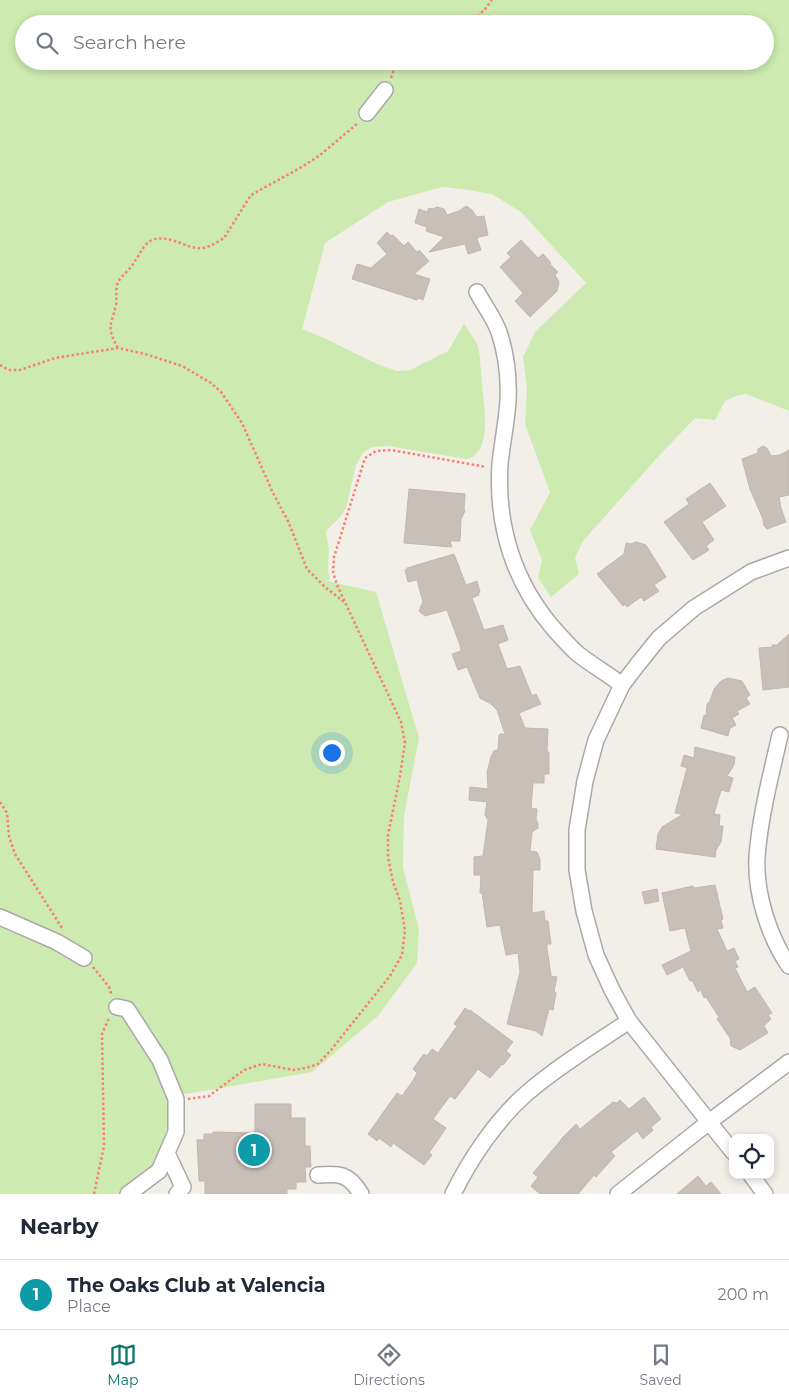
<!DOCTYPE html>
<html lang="en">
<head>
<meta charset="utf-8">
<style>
	body { margin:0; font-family:Montserrat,sans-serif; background:#f2f2f3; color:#1f2937 }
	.controls { position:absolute; right:15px; bottom:15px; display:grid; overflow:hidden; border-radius:10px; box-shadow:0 2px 8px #0003 }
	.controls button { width:45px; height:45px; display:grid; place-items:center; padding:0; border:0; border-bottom:1px solid #e0e1e3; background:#fff; color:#1f2937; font:25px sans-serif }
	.you { position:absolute; left:331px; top:752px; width:18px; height:18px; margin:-12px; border:4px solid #fff; border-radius:50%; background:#1a73e8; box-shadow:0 0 0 8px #1a73e833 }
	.badge { display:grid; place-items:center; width:32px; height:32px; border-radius:50%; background:#0f766e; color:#fff; font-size:16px; font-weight:700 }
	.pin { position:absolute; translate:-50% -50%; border:2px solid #fff; box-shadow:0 1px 5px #0006 }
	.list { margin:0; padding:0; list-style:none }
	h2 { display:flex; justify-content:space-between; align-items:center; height:65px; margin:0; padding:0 20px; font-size:21px }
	h2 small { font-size:16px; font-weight:400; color:#747a83 }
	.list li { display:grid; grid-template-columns:32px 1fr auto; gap:15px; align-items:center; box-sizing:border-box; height:70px; padding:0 20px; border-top:1px solid #e0e1e3 }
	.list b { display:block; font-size:19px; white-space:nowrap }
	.list p { margin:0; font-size:16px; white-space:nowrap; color:#747a83 }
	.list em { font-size:16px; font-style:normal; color:#747a83 }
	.icon { flex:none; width:28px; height:28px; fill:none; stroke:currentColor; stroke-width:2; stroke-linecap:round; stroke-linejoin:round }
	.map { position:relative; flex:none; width:789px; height:1194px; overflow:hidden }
	.search { position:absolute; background:#fff; box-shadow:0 2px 8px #0003; left:15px; right:15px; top:15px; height:55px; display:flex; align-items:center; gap:12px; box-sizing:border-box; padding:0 18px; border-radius:28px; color:#747a83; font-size:19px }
	.sheet { height:135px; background:#fff }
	nav { display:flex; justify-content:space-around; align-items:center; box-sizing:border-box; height:70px; border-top:1px solid #e0e1e3; background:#fff; font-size:14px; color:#747a83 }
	nav a { display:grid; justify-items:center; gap:2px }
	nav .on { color:#0f766e }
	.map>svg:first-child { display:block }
	.grass { fill:#cdebb0; fill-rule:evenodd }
	.building { fill:#c7bfb8; stroke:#c4b6ab }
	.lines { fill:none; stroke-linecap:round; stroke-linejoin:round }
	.minor-casing { stroke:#a9a9a9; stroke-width:18 }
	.path { stroke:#fa8072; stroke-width:2.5; stroke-dasharray:2.5 2.5; stroke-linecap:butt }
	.minor { stroke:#fff; stroke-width:15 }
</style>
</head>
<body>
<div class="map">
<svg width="789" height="1194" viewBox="0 0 789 1194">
	<rect width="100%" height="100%" fill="#f2efe9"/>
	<path class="grass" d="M0 0H789V411L746 394 736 396 725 401 715 420 695 418 656 459 583 541 575 558 579 574 551 597 538 578 542 560 530 530 550 492 525 424 527 388 523 357 535 332 586 283 521 212 492 194 468 190 442 187 388 202 325 243 302 329 324 338 375 363 397 371 410 370 448 351 464 324C469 332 478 341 479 351 481 364 481 379 483 393 485 410 491 455 466 459L388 446 372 447 363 453 356 465 346 508 340 517 327 530 326 534 329 548 328 570 330 579 327 581 376 592 419 738 404 816 403 868 419 929 417 963 378 1016 312 1072 186 1094 166 1089 168 1125 156 1162 143 1183 125 1194H0ZM24 24H765V61H24Z"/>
	<path class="building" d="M466 206 471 209 477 217 484 216 488 235 479 237 477 239 481 250 468 254 465 244 429 252 444 237 426 231 427 227 415 223 419 209 427 212 429 208 433 209 437 207 444 209 447 215 459 211Z
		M387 232 391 236 393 235 404 246 408 242 418 253 419 250 429 261 414 274 430 279 423 300 418 298 417 300 352 279 357 264 371 268 387 254 377 243Z
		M521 240 538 258 543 254 551 263 550 264 558 272 555 275 559 282 557 291 530 317 515 301 523 293 500 267 511 257 507 253Z
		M763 446 767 448 771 456 780 455 789 450V495L779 497 781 508 786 522 767 529 764 526 763 519 750 489 742 459 758 453V449Z
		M710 483 726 506 702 522 714 540 706 546 709 550 693 560 664 522 689 504 686 499Z
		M409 489 465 494 464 509 465 511 461 519 460 541H450L452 547 404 543Z
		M636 542 646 545 666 577 654 585 659 591 644 601 641 597 627 607 626 604 623 606 597 574 624 554 626 543 631 544Z
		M454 554 466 585 477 581 480 592 478 593 479 595 472 598 484 630 503 625 508 640 498 644 507 669 520 666 532 696 536 694 541 704 519 713 525 728 548 729 547 752H549V774H544V783H533L531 808 537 809 536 819 538 824V828L532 832 530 851 537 852 540 859V870H533L532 913 544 911 545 921H548L551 944H547V948L551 976 557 977 554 991 556 993 553 1010 549 1009 542 1036 536 1031 507 1024 520 972 518 953 506 955 500 925 487 927 482 893H480L481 875H474V857L483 856 488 820 485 815 487 802 469 800 470 787 488 789 487 772 491 757 494 751 498 750 499 735 500 734H505L497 710 491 704 480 698 467 667 458 670 452 654 461 651 460 645 447 610 425 616 419 611 423 602 417 580 408 582 405 570 407 569V568Z
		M789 634V687L763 690 759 648 773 647 772 645H777Z
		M728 678 742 681 750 695 746 698 750 704 737 711 739 714 732 718 736 725 730 728 728 736 701 728 704 715 706 716 707 704 710 701 714 689 721 681Z
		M695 747 735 757 734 765 727 776 733 778 729 792 721 790 714 814 720 815 719 826H723L721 842 716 850 715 857 656 849 658 834 662 827 683 814 675 813 687 768 681 766 684 755 694 758Z
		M715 885 723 919 721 920 723 928 717 929 727 951 734 948 739 959 735 961 738 967 735 968 747 992 755 987 772 1013 768 1015 771 1019 764 1026 768 1033 740 1050 731 1046 730 1038 717 1019 719 1017 706 997 704 998 701 990 698 992 692 980 690 981 683 967 667 975 662 965 691 951 685 928 670 931 662 893 693 886 694 888Z
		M657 889 659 901 645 904 642 892Z
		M465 1008 469 1011 470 1010 513 1042 506 1051 511 1055 503 1065 502 1064 490 1078 478 1069 455 1099 450 1096 433 1119 446 1128 429 1153 432 1155 424 1165 393 1143 391 1147 379 1138 377 1141 368 1134 397 1093 402 1096 414 1079 417 1073 413 1069 424 1054 427 1056 432 1049 438 1053 457 1026 454 1024Z
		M644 1097 661 1119 651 1127 653 1130 643 1139 637 1131 611 1152 615 1156 596 1177 594 1175 578 1194H540L531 1186 538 1177 533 1173 561 1140V1139L576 1124 580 1129 613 1102 617 1103 620 1100 629 1109Z
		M255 1104H291V1118H305V1146H310L311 1167H305L306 1182H296V1189H287V1194H205V1181H199L197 1140H204V1134H213V1132L255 1133Z
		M698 1176 706 1186 711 1182 721 1194H677Z"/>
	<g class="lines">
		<g class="minor-casing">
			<path id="minor" d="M367 113 385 90
				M477 292C484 305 494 318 499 332 506 353 509 378 508 400 507 421 502 443 500 464 496 526 514 583 554 629 562 638 570 647 578 654 592 665 608 674 622 685
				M789 558 751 572 694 608 659 638 638 664 622 685 596 740 585 781 577 830V870L584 911 596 955 612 990 629 1021 709 1122 789 1062
				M780 735C771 775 760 816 757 857 755 893 769 937 789 966
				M0 917 57 942 84 958
				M117 1007 127 1009 160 1060 176 1099V1132L159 1171 128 1194
				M167 1153 183 1187 177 1194
				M318 1175C340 1173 349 1174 361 1194
				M751 1175 765 1194
				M453 1194C470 1159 497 1119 527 1093 558 1066 595 1044 629 1021
				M618 1194 709 1122 733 1152"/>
		</g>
		<path class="path" d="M471 24 485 9 492 0
			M391 78 397 61
			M118 348C106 327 111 326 116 305 117 297 115 290 118 282 122 275 131 269 135 261 140 254 145 241 155 239 174 235 191 253 207 247 213 245 219 241 224 238L251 195 300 168 319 156 358 123
			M0 365 9 370H20L55 358 118 348 145 354 182 366 211 383 221 392 242 423 273 493 288 521 307 569 325 587 344 602
			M0 802 7 813 9 836 15 854 62 928
			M93 967 109 987 112 996
			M188 1099 209 1096 244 1070 262 1064 293 1070 306 1068 318 1064 331 1050 390 976 402 955 405 930 400 901 393 882 388 857V835L400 776 405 743 401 722 337 585 333 572 334 557 365 458 376 451 391 450 486 467
			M94 1194 104 1146 102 1034 109 1018"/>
		<use href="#minor" class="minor"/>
	</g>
</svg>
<div class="controls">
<button><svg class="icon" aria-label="locate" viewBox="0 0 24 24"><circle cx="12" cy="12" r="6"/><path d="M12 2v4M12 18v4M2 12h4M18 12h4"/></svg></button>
</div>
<div class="you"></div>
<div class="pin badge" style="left:254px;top:1150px;background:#0f9aa8">1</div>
<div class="search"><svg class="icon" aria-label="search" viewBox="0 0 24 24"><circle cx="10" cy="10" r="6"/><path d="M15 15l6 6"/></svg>Search here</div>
</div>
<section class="sheet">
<h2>Nearby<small></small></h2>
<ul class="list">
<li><span class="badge" style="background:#0f9aa8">1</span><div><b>The Oaks Club at Valencia</b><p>Place</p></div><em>200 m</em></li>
</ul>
</section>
<nav>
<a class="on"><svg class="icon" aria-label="map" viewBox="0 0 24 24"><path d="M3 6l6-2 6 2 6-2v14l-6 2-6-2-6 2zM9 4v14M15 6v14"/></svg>Map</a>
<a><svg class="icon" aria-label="directions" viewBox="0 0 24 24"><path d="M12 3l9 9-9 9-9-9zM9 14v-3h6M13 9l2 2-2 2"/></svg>Directions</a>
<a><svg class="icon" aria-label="saved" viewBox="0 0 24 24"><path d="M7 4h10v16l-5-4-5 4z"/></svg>Saved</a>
</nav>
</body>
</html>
